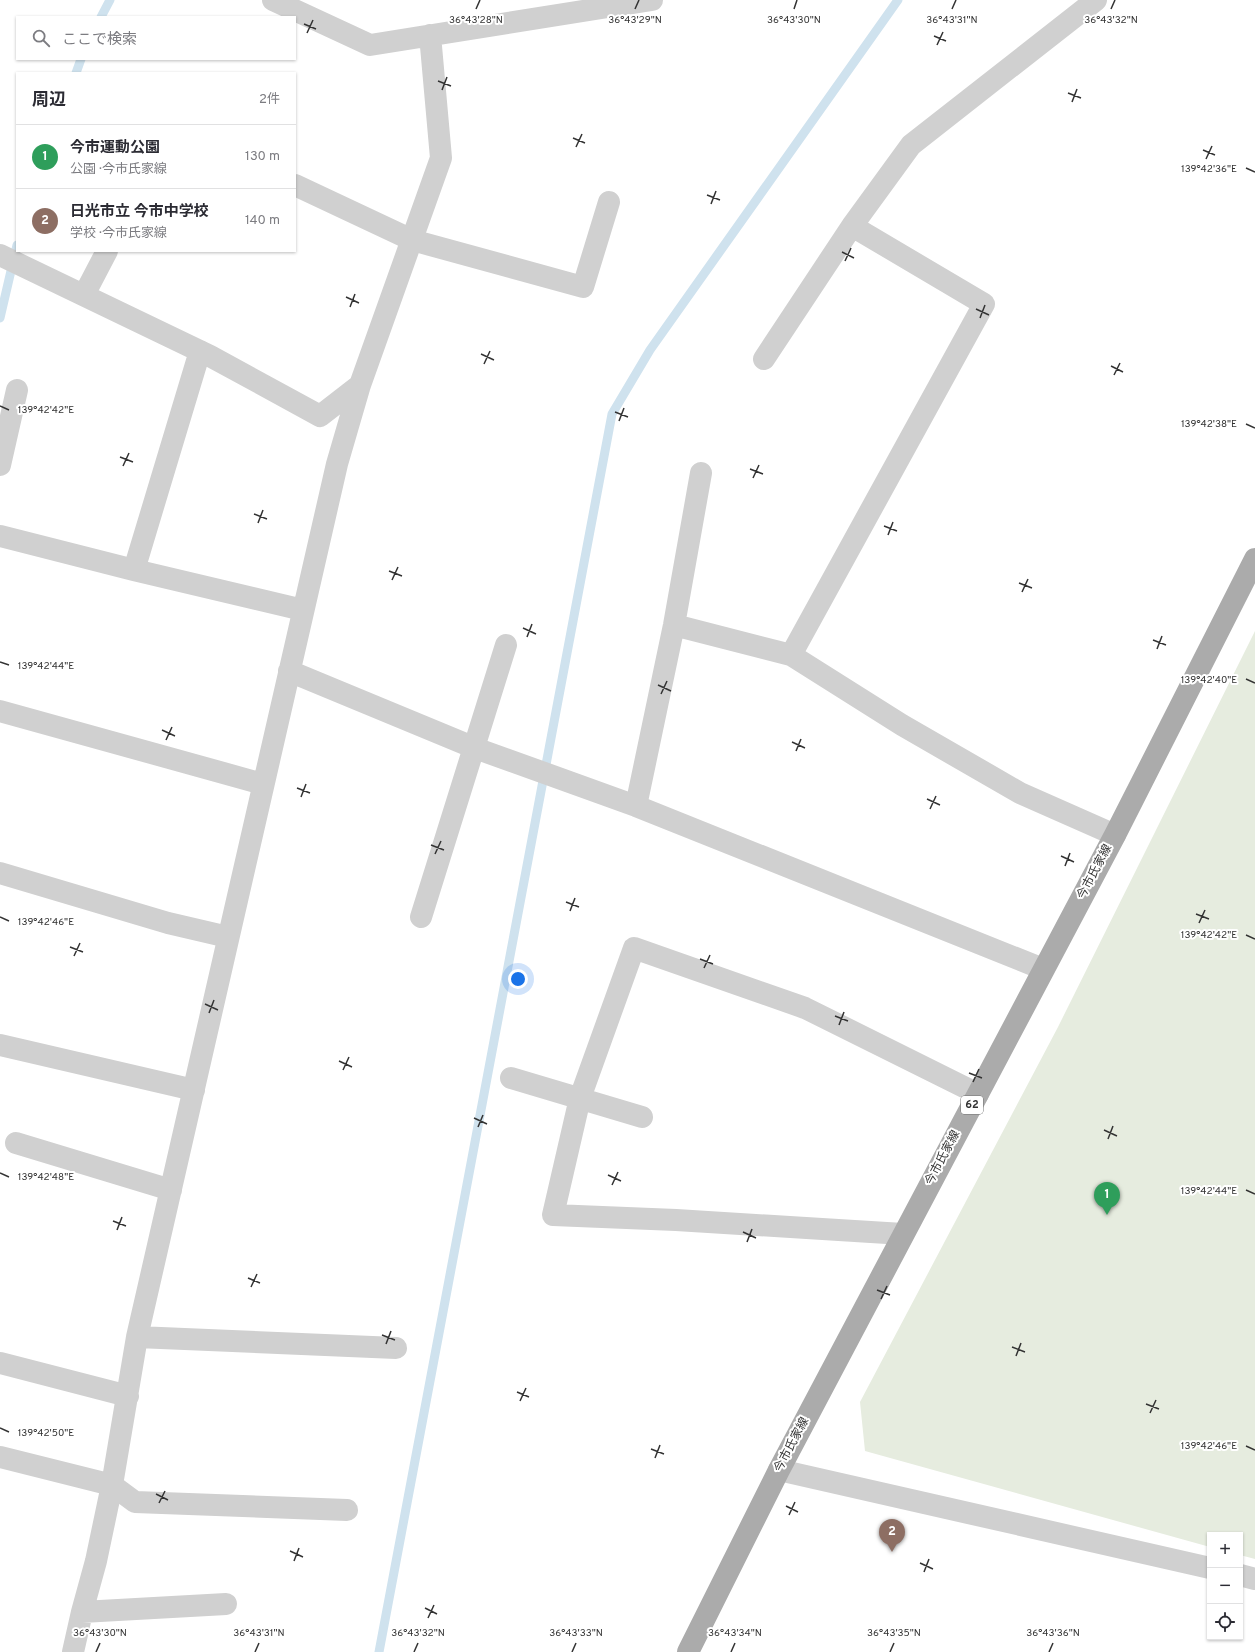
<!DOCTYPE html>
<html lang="ja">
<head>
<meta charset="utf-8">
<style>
	body { margin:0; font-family:Overpass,"Noto Sans JP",sans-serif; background:#f2f2f3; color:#2b2b33 }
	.controls { position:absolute; right:12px; bottom:12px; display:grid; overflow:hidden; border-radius:0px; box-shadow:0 1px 3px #0004 }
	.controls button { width:36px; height:36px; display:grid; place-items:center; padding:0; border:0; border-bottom:1px solid #e1e1e2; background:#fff; color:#2b2b33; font:20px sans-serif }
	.you { position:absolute; left:518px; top:979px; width:14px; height:14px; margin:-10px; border:3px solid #fff; border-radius:50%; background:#1a73e8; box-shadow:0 0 0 6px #1a73e833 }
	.badge { display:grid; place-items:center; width:26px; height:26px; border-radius:50%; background:#2563eb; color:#fff; font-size:13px; font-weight:700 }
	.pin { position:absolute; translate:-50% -33px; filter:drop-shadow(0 1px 2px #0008) }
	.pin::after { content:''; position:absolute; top:21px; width:14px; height:12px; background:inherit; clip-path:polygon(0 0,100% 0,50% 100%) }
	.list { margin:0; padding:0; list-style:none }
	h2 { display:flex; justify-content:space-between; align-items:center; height:52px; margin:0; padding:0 16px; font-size:17px }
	h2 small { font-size:13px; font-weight:400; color:#7c7c81 }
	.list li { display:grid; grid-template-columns:26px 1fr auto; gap:12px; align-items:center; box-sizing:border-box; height:64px; padding:0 16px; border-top:1px solid #e1e1e2 }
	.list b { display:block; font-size:15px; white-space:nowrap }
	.list p { margin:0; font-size:13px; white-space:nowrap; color:#7c7c81 }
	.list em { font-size:13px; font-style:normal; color:#7c7c81 }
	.icon { flex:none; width:22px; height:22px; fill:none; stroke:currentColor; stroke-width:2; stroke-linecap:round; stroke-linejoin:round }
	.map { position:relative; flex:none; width:1255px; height:1652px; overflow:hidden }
	.search { position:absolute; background:#fff; box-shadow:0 1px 3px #0004; left:16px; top:16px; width:280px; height:44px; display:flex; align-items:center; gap:10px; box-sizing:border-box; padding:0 14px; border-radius:0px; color:#7c7c81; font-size:15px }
	.panel { position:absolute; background:#fff; box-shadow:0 1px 3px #0004; left:16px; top:72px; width:280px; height:180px; border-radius:0px }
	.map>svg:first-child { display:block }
	.green { fill:#e6ecdf }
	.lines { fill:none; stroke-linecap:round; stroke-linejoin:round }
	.stream { stroke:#cfe2ee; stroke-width:9 }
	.minor { stroke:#d0d0d0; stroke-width:22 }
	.primary { stroke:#ababab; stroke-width:22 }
	.ticks { fill:none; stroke:#333; stroke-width:1.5 }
	.labels { text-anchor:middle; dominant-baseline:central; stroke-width:4; stroke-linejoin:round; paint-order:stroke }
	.shield { fill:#fff; stroke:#707070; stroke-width:1 }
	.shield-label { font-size:11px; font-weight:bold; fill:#333 }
	.street-label { font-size:12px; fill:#333; stroke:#fff }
	.ticks-label { font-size:10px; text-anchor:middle; fill:#333; stroke:#fff; stroke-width:4; stroke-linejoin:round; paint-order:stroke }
</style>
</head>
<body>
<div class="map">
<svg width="1255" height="1652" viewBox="0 0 1255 1652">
	<rect width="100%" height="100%" fill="#fff"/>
	<path class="green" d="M1255 631V1559L1240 1555V1535H1210V1547L865 1451 860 1402 1058 1027Z"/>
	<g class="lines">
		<path class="stream" d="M101 17 110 0
			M76 73 81 59
			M0 318 17 245
			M379 1652 612 414 650 350 898 0"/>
		<path class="minor" d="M273 0 370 45 652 0
			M295 185 412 240 583 287 609 202
			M0 255 210 356 320 416 360 385
			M84 295 107 251
			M764 359 852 226 911 145 1096 0
			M0 465 17 390
			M0 536 134 570 303 610
			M134 570 200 351
			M674 625 791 655 902 725 1020 793 1115 835
			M791 655 984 304 852 226
			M289 671 475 748 636 806 1043 969
			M0 711 263 784
			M636 806 674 625 701 473
			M0 873 168 923 228 937
			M421 917 506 645
			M0 1045 194 1090
			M511 1078 642 1117
			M16 1143 171 1190
			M903 1234 676 1220 553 1215 580 1098 634 948 805 1008 978 1094
			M137 1337 396 1348
			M0 1363 128 1396
			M0 1457 112 1485 135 1502 347 1510
			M779 1470 1210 1568
			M1240 1575 1255 1579
			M82 1612 226 1604
			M73 1652 82 1612 96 1561 112 1485 137 1337 337 464 360 385 441 158 430 35"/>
		<path class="primary" d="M688 1652 779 1470 1115 835 1255 559"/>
	</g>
	<path class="ticks" d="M476 9 480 0M635 9 639 0M794 9 797 0M952 9 956 0M1111 9 1115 0M304 24 316 29M307 33 313 20M934 36 946 41M937 45 943 32M438 81 451 86M442 90 447 77M1068 93 1081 98M1072 102 1077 89M573 138 585 143M576 147 582 134M1203 150 1215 155M1206 159 1212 146M1246 168 1255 172M707 195 720 200M711 204 716 191M842 252 854 258M845 261 851 248M346 297 359 303M350 307 355 294M976 309 989 315M980 318 985 305M481 354 494 360M484 364 490 351M1111 366 1123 372M1114 375 1120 363M0 406 9 410M615 412 628 417M619 421 624 408M1246 424 1255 428M120 457 133 462M123 466 129 453M750 469 763 474M753 478 759 465M254 514 267 519M258 523 263 510M884 526 897 531M888 535 893 522M389 571 402 576M392 580 398 567M1019 583 1032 588M1022 592 1028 579M523 628 536 634M527 637 532 624M1153 640 1166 645M1157 649 1162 636M0 662 9 665M1246 679 1255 683M658 685 671 691M661 694 667 681M162 730 175 736M166 740 172 727M792 742 805 748M796 751 801 739M297 788 310 793M301 797 306 784M927 799 940 805M930 809 936 796M431 845 444 850M435 854 441 841M1061 856 1074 862M1065 866 1070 853M566 902 579 907M570 911 575 898M1196 914 1209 919M0 917 9 921M1199 923 1205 910M1246 935 1255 939M70 947 83 952M74 956 80 943M700 959 713 964M704 968 710 955M205 1004 218 1010M209 1013 214 1000M835 1016 848 1021M839 1025 844 1012M339 1061 352 1067M343 1070 349 1057M969 1073 982 1078M973 1082 979 1069M474 1118 487 1124M478 1127 483 1115M1104 1130 1117 1136M1108 1139 1113 1126M0 1173 9 1177M608 1175 621 1181M612 1185 618 1172M1246 1190 1255 1194M113 1221 126 1226M117 1230 122 1217M743 1232 756 1238M747 1242 752 1229M248 1278 260 1283M251 1287 257 1274M877 1290 890 1295M881 1299 887 1286M382 1335 395 1340M386 1344 391 1331M1012 1347 1025 1352M1016 1356 1021 1343M517 1392 529 1397M520 1401 526 1388M1146 1404 1159 1409M1150 1413 1156 1400M0 1428 9 1432M1246 1446 1255 1450M651 1449 664 1454M655 1458 660 1445M156 1494 168 1500M159 1503 165 1491M786 1506 798 1512M789 1515 795 1502M290 1551 303 1557M294 1561 299 1548M920 1563 933 1569M924 1572 929 1559M425 1608 437 1614M428 1618 434 1605M96 1652 100 1643M255 1652 259 1643M414 1652 418 1643M572 1652 576 1643M731 1652 735 1643M890 1652 894 1643M1049 1652 1053 1643"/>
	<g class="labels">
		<rect class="shield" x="961" y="1096" width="22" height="18" rx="3"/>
		<g class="shield-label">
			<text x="972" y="1105">62</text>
		</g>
		<g class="street-label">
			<text transform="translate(1095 872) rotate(-62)">今市氏家線</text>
			<text transform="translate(943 1158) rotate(-62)">今市氏家線</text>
			<text transform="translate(792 1445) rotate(-62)">今市氏家線</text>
		</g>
	</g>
	<g class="ticks-label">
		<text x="476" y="23">36°43'28"N</text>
		<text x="635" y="23">36°43'29"N</text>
		<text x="794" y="23">36°43'30"N</text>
		<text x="952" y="23">36°43'31"N</text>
		<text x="1111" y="23">36°43'32"N</text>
		<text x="1209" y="172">139°42'36"E</text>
		<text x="46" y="413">139°42'42"E</text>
		<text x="1209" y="427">139°42'38"E</text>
		<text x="46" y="669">139°42'44"E</text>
		<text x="1209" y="683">139°42'40"E</text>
		<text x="46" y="925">139°42'46"E</text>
		<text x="1209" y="938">139°42'42"E</text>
		<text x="46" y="1180">139°42'48"E</text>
		<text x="1209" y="1194">139°42'44"E</text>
		<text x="46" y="1436">139°42'50"E</text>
		<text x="1209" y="1449">139°42'46"E</text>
		<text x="100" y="1636">36°43'30"N</text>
		<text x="259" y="1636">36°43'31"N</text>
		<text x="418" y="1636">36°43'32"N</text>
		<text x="576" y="1636">36°43'33"N</text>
		<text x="735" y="1636">36°43'34"N</text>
		<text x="894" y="1636">36°43'35"N</text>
		<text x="1053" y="1636">36°43'36"N</text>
	</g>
</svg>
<div class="controls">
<button>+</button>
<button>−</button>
<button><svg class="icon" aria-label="locate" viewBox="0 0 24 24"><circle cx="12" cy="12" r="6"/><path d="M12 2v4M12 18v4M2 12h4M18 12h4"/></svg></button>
</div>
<div class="you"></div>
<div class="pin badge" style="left:1107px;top:1215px;background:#2e9e5b">1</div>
<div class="pin badge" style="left:892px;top:1552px;background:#8d6e63">2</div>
<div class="search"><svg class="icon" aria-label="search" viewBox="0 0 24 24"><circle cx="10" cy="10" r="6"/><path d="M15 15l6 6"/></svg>ここで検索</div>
<section class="panel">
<h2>周辺<small>2件</small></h2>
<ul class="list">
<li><span class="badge" style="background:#2e9e5b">1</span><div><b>今市運動公園</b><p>公園 · 今市氏家線</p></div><em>130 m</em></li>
<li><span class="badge" style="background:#8d6e63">2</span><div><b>日光市立 今市中学校</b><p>学校 · 今市氏家線</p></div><em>140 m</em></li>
</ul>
</section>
</div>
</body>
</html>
